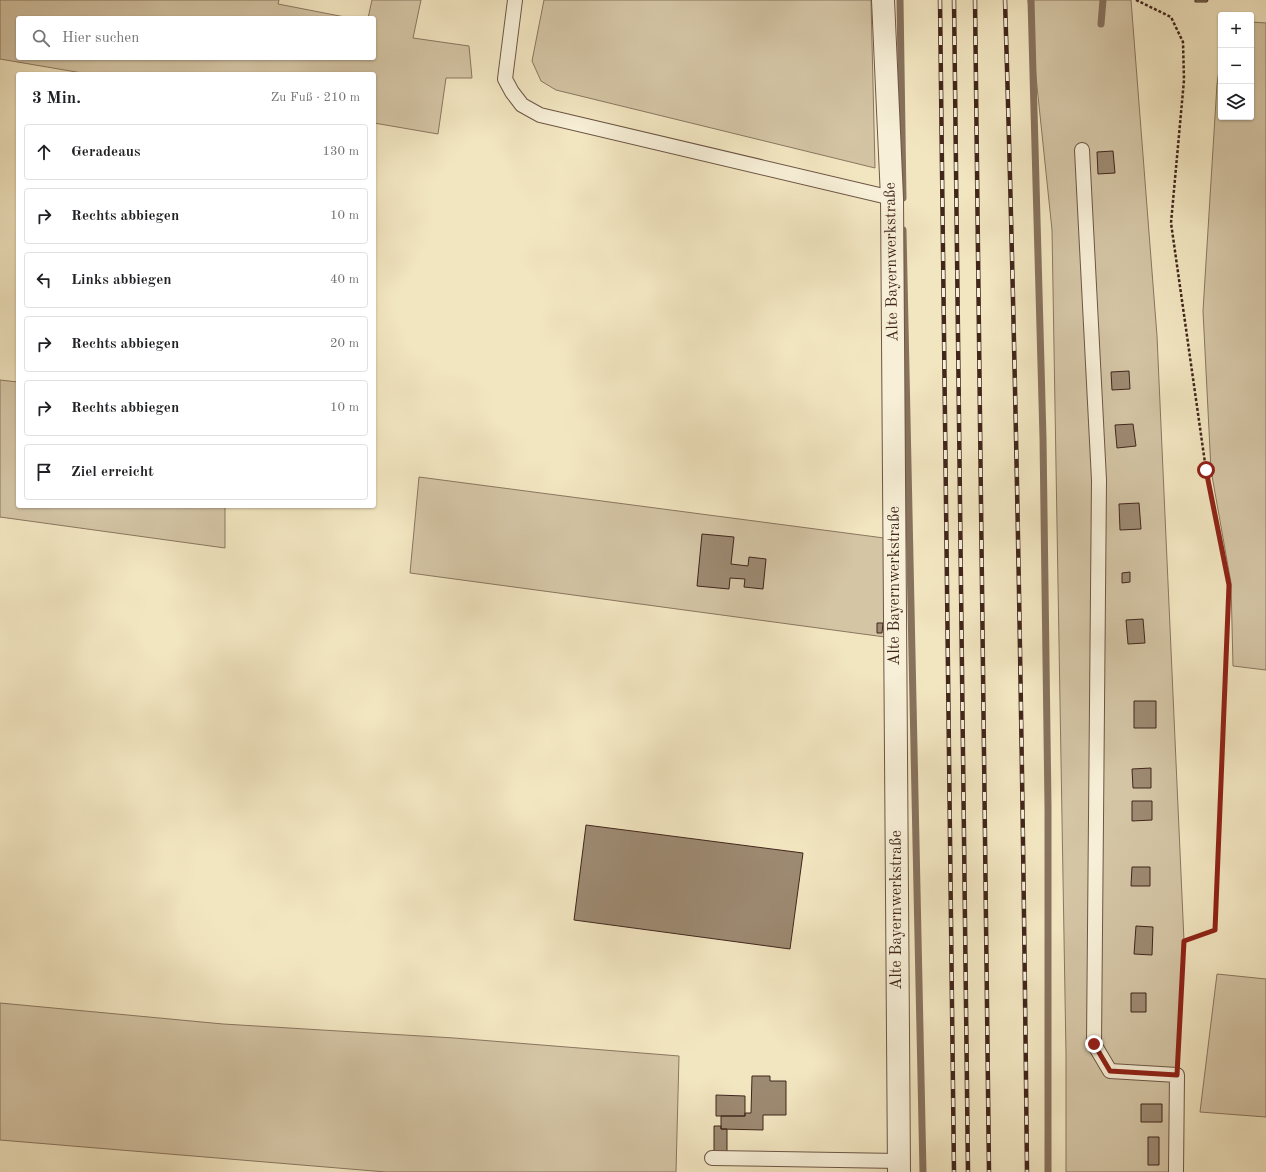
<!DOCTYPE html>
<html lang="de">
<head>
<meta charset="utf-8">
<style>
	body { margin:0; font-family:"Old Standard TT",serif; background:#f6f6f6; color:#202124 }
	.controls { position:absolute; right:12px; top:12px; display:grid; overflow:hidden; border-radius:4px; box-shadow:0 1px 3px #0004 }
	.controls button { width:36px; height:36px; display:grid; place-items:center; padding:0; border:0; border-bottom:1px solid #e0e0e0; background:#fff; color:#202124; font:20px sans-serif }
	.stop { position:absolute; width:12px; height:12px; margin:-9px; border:3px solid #8f2418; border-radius:50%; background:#fff }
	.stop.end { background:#8f2418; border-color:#fff; box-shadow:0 1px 4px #0008 }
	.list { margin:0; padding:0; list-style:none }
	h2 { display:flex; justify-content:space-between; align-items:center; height:52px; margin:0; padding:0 16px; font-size:17px }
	h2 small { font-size:13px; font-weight:400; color:#757577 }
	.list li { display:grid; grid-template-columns:26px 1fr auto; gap:12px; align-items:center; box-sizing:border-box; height:56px; margin:0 8px 8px; padding:0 8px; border:1px solid #e0e0e0; border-radius:4px }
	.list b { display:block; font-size:15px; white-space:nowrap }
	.list em { font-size:13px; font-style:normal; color:#757577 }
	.icon { flex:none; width:22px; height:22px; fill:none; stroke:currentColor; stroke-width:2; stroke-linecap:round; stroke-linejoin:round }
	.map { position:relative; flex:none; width:1266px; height:1172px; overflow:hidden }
	.search { position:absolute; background:#fff; box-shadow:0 1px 3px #0004; left:16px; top:16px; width:360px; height:44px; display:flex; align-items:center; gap:10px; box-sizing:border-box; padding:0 14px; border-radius:4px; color:#757577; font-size:15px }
	.panel { position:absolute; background:#fff; box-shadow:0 1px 3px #0004; left:16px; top:72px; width:360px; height:436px; border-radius:4px }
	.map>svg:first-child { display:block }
	.green { fill:#d4c5a5; stroke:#8a7660 }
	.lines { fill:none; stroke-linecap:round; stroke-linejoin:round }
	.stream { stroke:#87725d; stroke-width:7 }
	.building { fill:#9d8a72; stroke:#41261c }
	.lane-casing { stroke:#6d5645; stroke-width:16 }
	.street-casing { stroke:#6d5645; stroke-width:24 }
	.path { stroke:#41261c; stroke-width:2.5; stroke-dasharray:3 2; stroke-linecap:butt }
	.lane { stroke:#f7efd7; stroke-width:14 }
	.street { stroke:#f7efd7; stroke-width:22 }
	.rail-casing { stroke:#41261c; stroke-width:4.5 }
	.rail { stroke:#f7efd7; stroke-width:3; stroke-dasharray:9; stroke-linecap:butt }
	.route { stroke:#8f2418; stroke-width:5 }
	.labels { text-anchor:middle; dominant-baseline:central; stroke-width:3; stroke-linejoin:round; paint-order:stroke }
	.street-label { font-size:16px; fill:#41261c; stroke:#f7efd7 }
</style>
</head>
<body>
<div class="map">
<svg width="1266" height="1172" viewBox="0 0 1266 1172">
	<rect width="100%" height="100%" fill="#f2e6c1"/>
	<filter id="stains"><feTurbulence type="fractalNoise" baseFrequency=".005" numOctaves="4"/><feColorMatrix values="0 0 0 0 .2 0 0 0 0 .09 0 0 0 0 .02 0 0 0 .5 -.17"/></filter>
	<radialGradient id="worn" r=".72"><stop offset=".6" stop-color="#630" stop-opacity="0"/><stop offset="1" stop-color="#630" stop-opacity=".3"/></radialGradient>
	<path class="green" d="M0 0H279L278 4 350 18H18V58H374V18H368L372 0H421L413 38 469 46 472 78H446L438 134 374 123V74H88L0 59Z
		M544 0H871L875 168 556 90 541 81 532 61Z
		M1028 0H1131L1157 336 1184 941 1177 1075 1176 1172H1066V1054L1052 230Z
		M1251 22 1266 23V670L1233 666 1231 583 1211 470 1203 311 1217 84 1221 58V117H1251Z
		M0 380 18 382V506H225V548L0 517Z
		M419 477 884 538 885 637 410 573Z
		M1217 974 1266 979V1117L1200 1112Z
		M0 1003 223 1024 454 1038 679 1056 676 1172H386L0 1140Z"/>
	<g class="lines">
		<path class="stream" d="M900 0 903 198
			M1031 0 1043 438 1048 807V1172
			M1101 24 1103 0
			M903 230 923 1172"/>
	</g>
	<path class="building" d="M1195 0H1208L1207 2H1195Z
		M1113 151 1115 173 1098 174 1097 152Z
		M1129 371 1130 389 1112 390 1111 372Z
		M1133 424 1136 446 1117 448 1115 425Z
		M1139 503 1141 529 1120 530 1119 504Z
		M702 534 734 537 731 564 748 566 749 557 766 559 763 589 744 587 745 579 730 578 729 589 697 586Z
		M1130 572V582L1122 583V573Z
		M1143 619 1145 643 1128 644 1126 620Z
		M877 623H883L882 633H877Z
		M1134 701H1156V728H1134Z
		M1151 768V788H1133L1132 769Z
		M1132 801H1152V820L1132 821Z
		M586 825 803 853 790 949 574 920Z
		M1132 867H1150V886H1131Z
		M1136 926 1153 927 1152 955 1134 954Z
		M1131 993H1146V1012H1131Z
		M752 1076H770V1081H786V1115H763V1130L721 1129V1116H745V1113H751Z
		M716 1095 745 1096V1116H716Z
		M1141 1104H1162V1122H1141Z
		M714 1126H721V1129H727V1152L714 1153Z
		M1148 1137H1159V1165H1148Z"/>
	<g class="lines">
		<g class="lane-casing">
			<path id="lane" d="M515 0 505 79 512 92 522 105 540 115 892 198
				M1082 150 1099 480 1094 1044 1110 1071 1177 1075 1176 1172
				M712 1158 899 1161"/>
		</g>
		<g class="street-casing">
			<path id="street" d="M883 0 892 198 899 1172"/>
		</g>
		<path class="path" d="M1136 0 1171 17 1183 42 1184 80 1171 223 1206 470 1229 585 1215 930 1184 941 1178 1056"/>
		<use href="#lane" class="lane"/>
		<use href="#street" class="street"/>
		<g class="rail-casing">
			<path id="rail" d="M940 0 954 1172
				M954 0 968 1172
				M975 0 989 1172
				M1005 0C1017 391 1023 781 1027 1172"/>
		</g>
		<use href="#rail" class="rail"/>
	</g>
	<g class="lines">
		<path class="route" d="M1094 1044 1110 1071 1177 1075 1184 941 1215 930 1229 585 1206 470"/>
	</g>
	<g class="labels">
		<g class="street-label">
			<text transform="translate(892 262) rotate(-91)">Alte Bayernwerkstraße</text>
			<text transform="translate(895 586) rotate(-90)">Alte Bayernwerkstraße</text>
			<text transform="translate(897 910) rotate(-90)">Alte Bayernwerkstraße</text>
		</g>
	</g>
	<rect width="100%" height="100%" filter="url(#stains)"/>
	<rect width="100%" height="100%" fill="url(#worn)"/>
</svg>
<div class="controls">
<button>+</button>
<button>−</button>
<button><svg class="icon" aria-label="layers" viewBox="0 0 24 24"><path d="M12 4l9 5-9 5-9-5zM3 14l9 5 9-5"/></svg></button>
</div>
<div class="stop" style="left:1206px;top:470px"></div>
<div class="stop end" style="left:1094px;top:1044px"></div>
<div class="search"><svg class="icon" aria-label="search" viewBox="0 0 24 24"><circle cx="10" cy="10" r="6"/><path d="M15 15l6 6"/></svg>Hier suchen</div>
<section class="panel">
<h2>3 Min.<small>Zu Fuß · 210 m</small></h2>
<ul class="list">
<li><svg class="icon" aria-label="ahead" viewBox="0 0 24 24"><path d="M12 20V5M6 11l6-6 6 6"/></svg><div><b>Geradeaus</b></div><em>130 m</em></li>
<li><svg class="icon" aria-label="right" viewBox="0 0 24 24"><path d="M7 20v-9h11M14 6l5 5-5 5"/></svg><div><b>Rechts abbiegen</b></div><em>10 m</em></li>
<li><svg class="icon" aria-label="left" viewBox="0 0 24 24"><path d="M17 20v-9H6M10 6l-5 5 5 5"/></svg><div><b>Links abbiegen</b></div><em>40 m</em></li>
<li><svg class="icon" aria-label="right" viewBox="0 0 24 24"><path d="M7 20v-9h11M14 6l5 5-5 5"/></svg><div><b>Rechts abbiegen</b></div><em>20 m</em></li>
<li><svg class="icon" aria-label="right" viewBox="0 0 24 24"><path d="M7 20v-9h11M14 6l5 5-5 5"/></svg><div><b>Rechts abbiegen</b></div><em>10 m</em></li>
<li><svg class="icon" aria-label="arrive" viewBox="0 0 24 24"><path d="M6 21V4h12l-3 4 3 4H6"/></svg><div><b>Ziel erreicht</b></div></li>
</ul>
</section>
</div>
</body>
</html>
